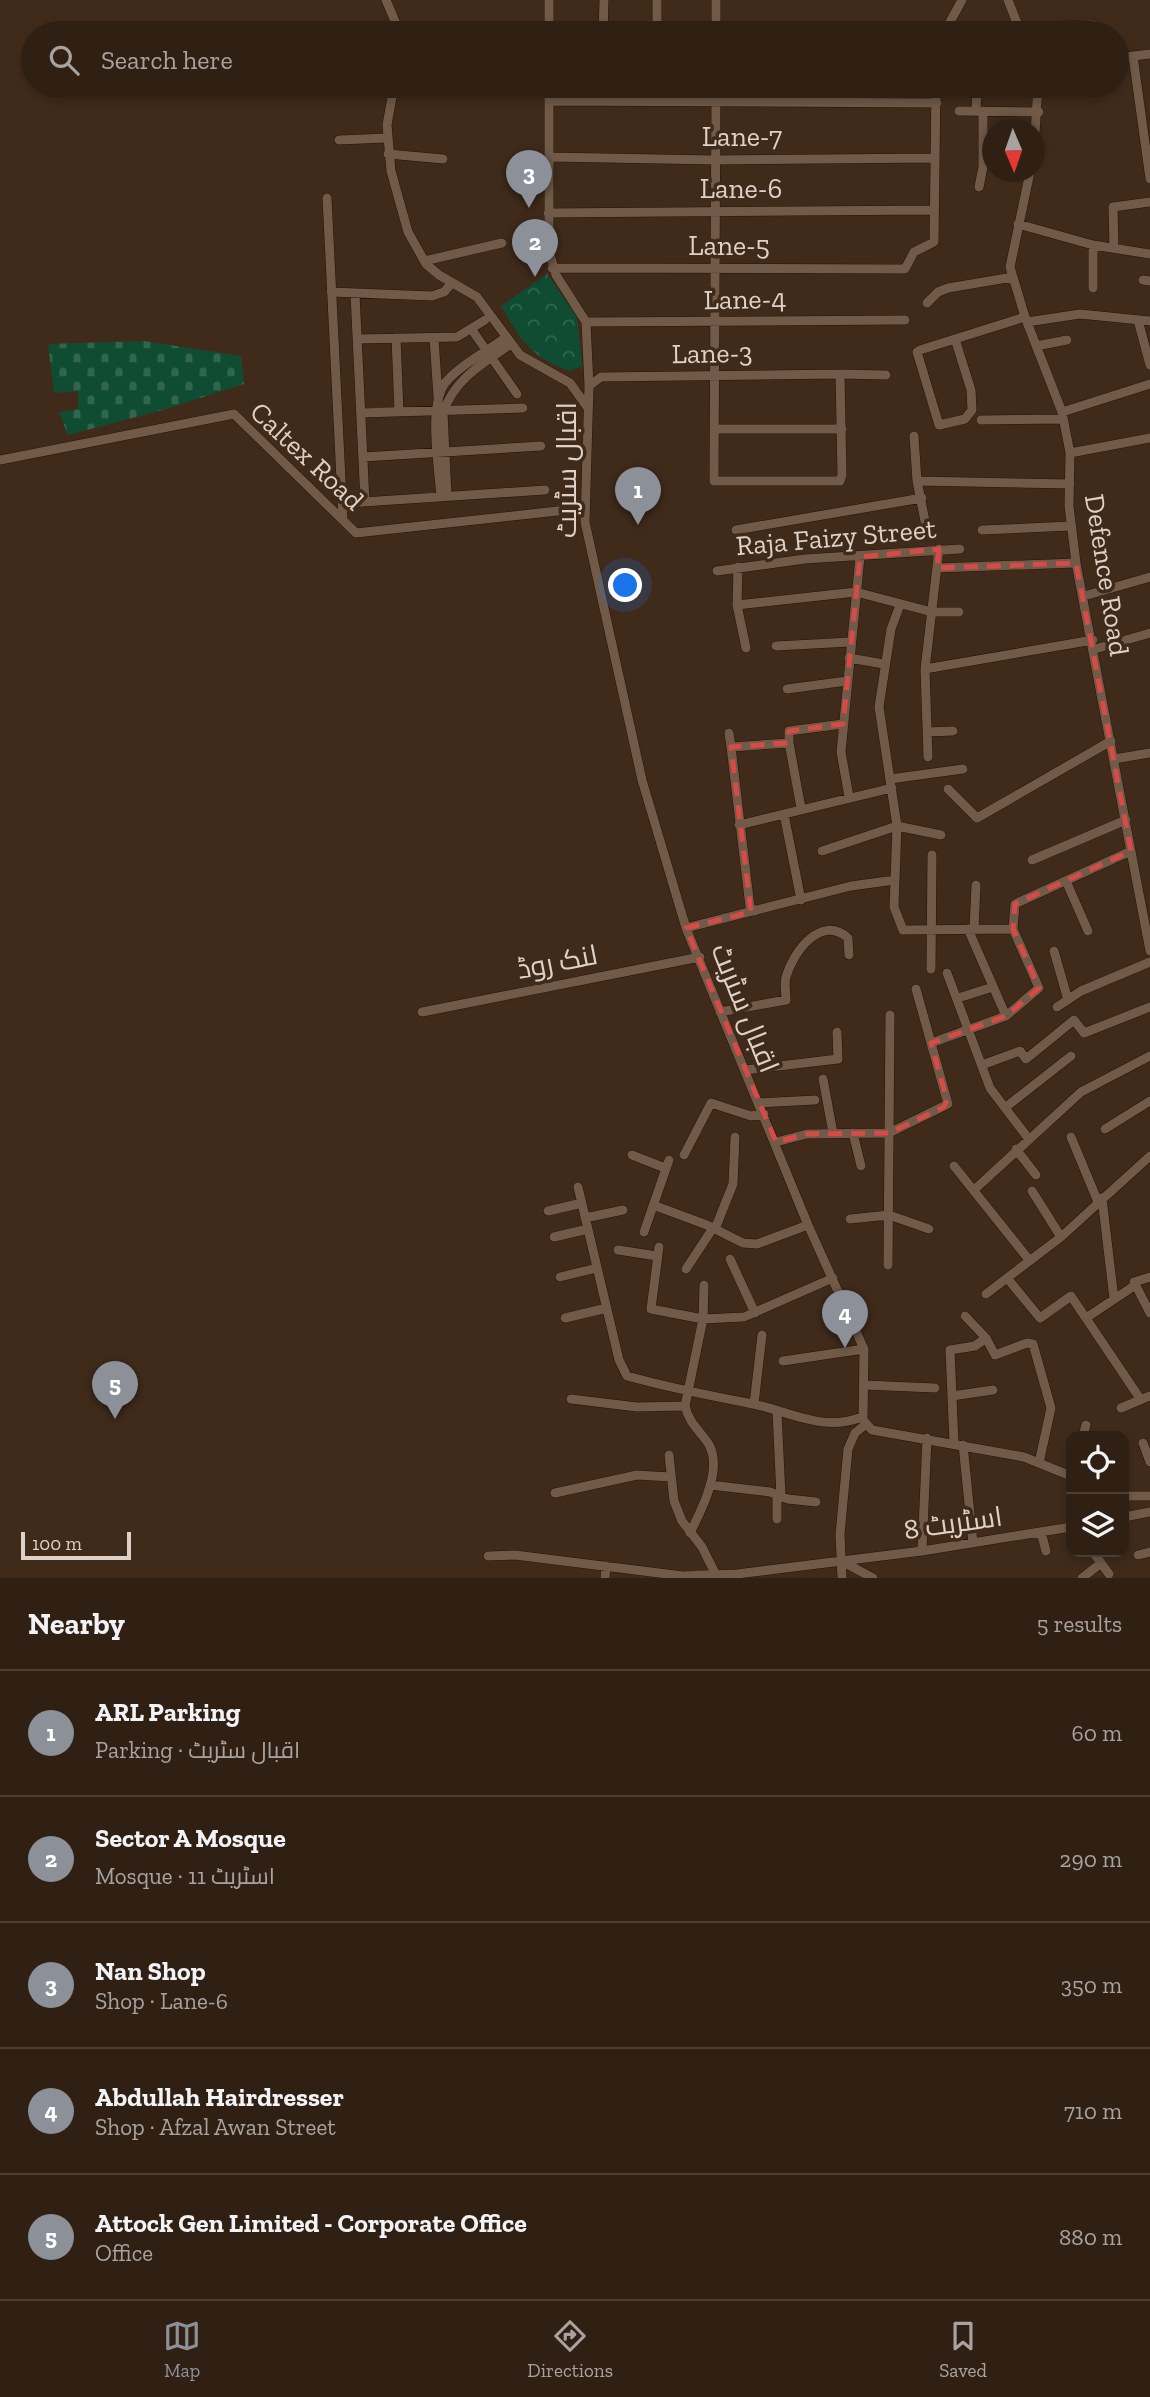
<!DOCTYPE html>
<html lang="en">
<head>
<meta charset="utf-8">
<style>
	body { margin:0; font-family:"Zilla Slab",Cairo,serif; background:#3c2d22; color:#f1f3f6 }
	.controls { position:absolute; right:21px; bottom:21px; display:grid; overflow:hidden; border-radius:14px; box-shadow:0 4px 10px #0003 }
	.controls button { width:63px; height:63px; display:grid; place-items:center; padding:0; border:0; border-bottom:2px solid #4b3e34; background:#302014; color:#f1f3f6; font:35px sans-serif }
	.compass { position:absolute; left:982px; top:119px; width:63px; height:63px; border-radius:50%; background:#302014; box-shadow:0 4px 10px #0003; rotate:178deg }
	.scale { position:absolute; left:21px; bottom:18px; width:110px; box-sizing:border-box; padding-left:7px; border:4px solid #ded1c7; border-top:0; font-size:19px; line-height:24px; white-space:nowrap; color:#ded1c7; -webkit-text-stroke:5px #402b1b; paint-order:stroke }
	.you { position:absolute; left:626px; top:586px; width:24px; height:24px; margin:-18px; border:5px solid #fff; border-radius:50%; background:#1a73e8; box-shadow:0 0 0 10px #1a73e833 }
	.badge { display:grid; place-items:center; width:46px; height:46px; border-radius:50%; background:#8c9099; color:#fff; font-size:23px; font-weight:700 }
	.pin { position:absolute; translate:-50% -58px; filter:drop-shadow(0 2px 4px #0008) }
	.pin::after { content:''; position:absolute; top:37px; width:24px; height:21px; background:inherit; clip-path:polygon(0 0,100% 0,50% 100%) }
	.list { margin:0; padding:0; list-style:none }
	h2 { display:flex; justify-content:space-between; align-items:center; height:91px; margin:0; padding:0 28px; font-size:30px }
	h2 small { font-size:23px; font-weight:400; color:#a8a3a0 }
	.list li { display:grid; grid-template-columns:46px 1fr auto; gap:21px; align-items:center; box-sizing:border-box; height:126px; padding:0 28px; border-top:2px solid #4b3e34 }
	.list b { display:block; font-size:26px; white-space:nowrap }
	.list p { margin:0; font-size:23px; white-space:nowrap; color:#a8a3a0 }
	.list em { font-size:23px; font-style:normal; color:#a8a3a0 }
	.icon { flex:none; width:38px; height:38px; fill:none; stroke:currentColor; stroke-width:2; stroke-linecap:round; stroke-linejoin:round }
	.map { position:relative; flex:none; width:1150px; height:1578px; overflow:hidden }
	.search { position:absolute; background:#302014; box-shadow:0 4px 10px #0003; left:21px; right:21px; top:21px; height:77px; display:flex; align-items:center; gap:18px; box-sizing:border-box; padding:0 24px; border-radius:38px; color:#a8a3a0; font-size:26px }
	.sheet { height:721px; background:#302014 }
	nav { display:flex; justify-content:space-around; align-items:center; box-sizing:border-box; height:98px; border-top:2px solid #4b3e34; background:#302014; font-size:19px; color:#a8a3a0 }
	nav a { display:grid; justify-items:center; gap:4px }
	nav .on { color:#8c9099 }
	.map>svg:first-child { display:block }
	.forest { fill:url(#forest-crowns) }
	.cemetery { fill:url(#cemetery-stones) }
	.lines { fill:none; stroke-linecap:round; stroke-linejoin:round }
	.minor-casing { stroke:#261304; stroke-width:10 }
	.minor { stroke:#715a48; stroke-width:9 }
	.marked { fill:none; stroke:#d84a48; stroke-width:5; stroke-dasharray:14 9; stroke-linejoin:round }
	.labels { text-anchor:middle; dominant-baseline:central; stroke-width:7; stroke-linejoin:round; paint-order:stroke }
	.street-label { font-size:28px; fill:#ded1c7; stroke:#402b1b }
</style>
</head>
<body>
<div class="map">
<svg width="1150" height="1578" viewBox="0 0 1150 1578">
	<defs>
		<pattern id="forest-crowns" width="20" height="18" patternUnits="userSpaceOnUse" patternTransform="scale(1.75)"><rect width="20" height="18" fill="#104c32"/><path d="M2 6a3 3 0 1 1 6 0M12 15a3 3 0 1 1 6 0" fill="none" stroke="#32654e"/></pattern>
		<pattern id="cemetery-stones" width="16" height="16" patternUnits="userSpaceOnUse" patternTransform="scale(1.75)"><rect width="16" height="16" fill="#104c32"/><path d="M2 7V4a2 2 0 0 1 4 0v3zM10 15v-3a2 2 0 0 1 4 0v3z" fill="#32654e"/></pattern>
	</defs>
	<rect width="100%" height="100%" fill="#402b1b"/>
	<path class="forest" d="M547 274 577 317 582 366 570 371C531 358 521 340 501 306Z"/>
	<path class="cemetery" d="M144 341 241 356 244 384 166 409 68 435 59 412 78 409V391L54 393 48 344Z"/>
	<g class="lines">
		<g class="minor-casing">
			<path id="minor" d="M386 0 400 33
				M549 0V33
				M657 0V33
				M1008 0 1021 33
				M1018 27 1093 25
				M603 33 604 0
				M716 33V0
				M944 33 962 0
				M1133 56 1150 179
				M1117 58 1150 54
				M394 86 387 125 391 171 408 232 426 264 439 275 477 297 520 355 570 383 588 408
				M549 86V251L556 275 586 322 589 386 585 522 642 780 686 928 808 1225 864 1349 863 1420 872 1430 1024 1457 1071 1476
				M716 86 714 481H840L842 475 840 374 886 375
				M550 101 937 103
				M959 111 1039 112
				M976 111 977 86
				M339 140 387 138
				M1034 149 1038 86
				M388 154 443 159
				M549 157 715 160 935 158
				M1030 172 1010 267 1025 317 1062 412 1070 453 1069 506 1076 563 1150 951
				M979 187 983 167V111
				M327 198 343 520
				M548 213 934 210
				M1018 224 1093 245 1150 254
				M1114 248 1113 207 1150 202
				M424 261 502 243
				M552 268 905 269 914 252 934 242 936 86
				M1143 280 1150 281
				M1093 288V245
				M331 292 432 296 444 292 452 283
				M355 294 365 502
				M927 303 938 292 948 288 1013 277
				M1138 320 1150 365
				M586 322 905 320
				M1027 322 1080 314 1150 321
				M472 330 517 394
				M396 338 399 412
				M434 338 438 397
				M358 339 457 337 485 320
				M955 339 971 390 972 410 965 419 939 425 917 352 920 350 1025 317
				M1036 346 1067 340
				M589 386 601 377 840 374
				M1062 412 1150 384
				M361 413 523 408
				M981 420 1063 419
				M714 429H842
				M914 436 917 481 1070 484
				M1070 453 1150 438
				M363 457 541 446
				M0 460 234 414 356 533 585 508
				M917 481 926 526
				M447 496 443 413C454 379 483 363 511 344
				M441 497C439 468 428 406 445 383 460 365 488 351 506 337
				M348 503 545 490
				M736 530 922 498
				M982 530 1071 526
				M738 567 737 605 746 648
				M937 568 1076 563
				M717 571 805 559 960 549
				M1084 596 1150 577
				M737 605 856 592 932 612H959
				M900 605 891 629 879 707 897 826 894 907 903 930 1013 929
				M776 646 850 642
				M1095 649 1150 633
				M849 658 884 664
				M925 669 1093 640
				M787 689 847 681
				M927 732 953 731
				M729 733 731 747
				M928 757 925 669 939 549
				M1114 759 1150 753
				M890 779 963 769
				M948 789 977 818 1111 741
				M849 797 841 752 860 557
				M801 808 789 743V731L843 724
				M784 814 801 900
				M739 825 892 788
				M822 851 897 826 941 835
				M1032 860 1126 820
				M1066 881 1088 931
				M755 911 750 907 731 747 789 743
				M686 928 851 886 895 880
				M968 929 1006 1016
				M974 929 976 885
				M1054 951 1068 1000
				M931 969 932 855
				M947 973 990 1088 1028 1138
				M958 998 993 987
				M1057 1007 1081 991 1150 962
				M422 1012 700 957
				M720 1012 786 1000C786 993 784 984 786 977 793 952 821 914 848 938L849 955
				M931 1043 1006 1016 1039 988 1013 929 1015 904 1131 851
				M982 1065 1020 1051 1026 1059 1074 1020 1084 1033 1150 1007
				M745 1070 838 1059 837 1032
				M823 1079 833 1133
				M759 1103 815 1100
				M1006 1107 1071 1056
				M1105 1129 1150 1101
				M853 1133 861 1166
				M1071 1137 1098 1202
				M776 1142 807 1134 889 1133 948 1104 916 989
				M1016 1149 1036 1175
				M632 1155 665 1168
				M684 1155 711 1103 751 1116 764 1114
				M954 1166 1030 1261
				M578 1187 619 1360 627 1376C667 1387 706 1395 748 1403 788 1410 821 1433 862 1417
				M974 1190 1081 1092 1150 1056
				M1032 1191 1061 1237
				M1102 1198 1114 1299
				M653 1205 707 1225 743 1243 757 1244 808 1225
				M548 1211 582 1203
				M585 1218 623 1210
				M850 1219 889 1215 929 1229
				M715 1229 733 1184 735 1137
				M644 1232 669 1160
				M554 1237 588 1229
				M659 1247 651 1309 703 1319 744 1317 833 1278
				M618 1250 657 1256
				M730 1259 755 1313
				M888 1265 890 1015
				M686 1269 713 1228
				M560 1277 597 1268
				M1150 1277 1134 1282 1150 1313
				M1007 1278 1040 1318 1071 1296 1141 1400
				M986 1294 1061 1237 1150 1156
				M565 1318 607 1308
				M1086 1318 1134 1286
				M986 1338 995 1355 1027 1343 1033 1344 1051 1408 1039 1463
				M783 1361 864 1349
				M864 1385 935 1388
				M952 1396 993 1390
				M571 1399 637 1407 685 1406
				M754 1404 762 1335
				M1121 1408 1150 1396
				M777 1412 781 1496
				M1083 1436 1086 1425
				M954 1443 950 1350 975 1346 986 1338 965 1316
				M1143 1443 1150 1462
				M963 1445 973 1543
				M669 1455 674 1501 682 1521 702 1547 716 1575
				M710 1485 770 1492 788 1499 816 1502
				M555 1493 637 1475 670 1477
				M777 1494V1519
				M1124 1496H1150
				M1124 1517 1150 1512
				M1041 1532 1046 1551
				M690 1533C701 1511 724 1468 708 1443 699 1430 689 1423 685 1406L703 1319 704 1285
				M922 1551 927 1438
				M1093 1552 1109 1574
				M1138 1555 1150 1552
				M488 1556 515 1555 683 1576 737 1574 922 1551 1071 1527
				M843 1562 873 1578
				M605 1578 606 1566
				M842 1578 840 1534 848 1449 855 1433 865 1425
				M1082 1578 1101 1563"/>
		</g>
		<use href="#minor" class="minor"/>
	</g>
	<path class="marked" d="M939 549 937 568 1076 563 1131 851 1015 904 1013 929 1039 988 1006 1016 931 1043 947 1100 944 1107 889 1133 807 1134 776 1142 686 928 751 912 731 747 788 743 789 731 843 724 860 557Z"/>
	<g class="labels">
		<g class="street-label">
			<text x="742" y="136">Lane-7</text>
			<text x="741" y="188">Lane-6</text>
			<text x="729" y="245">Lane-5</text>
			<text transform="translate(745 299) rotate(-1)">Lane-4</text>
			<text transform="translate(712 353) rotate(-1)">Lane-3</text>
			<text transform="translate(307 456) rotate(43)">Caltex Road</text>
			<text transform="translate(566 470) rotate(-90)">اقبال سٹریٹ</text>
			<text transform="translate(836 537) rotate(-5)">Raja Faizy Street</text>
			<text transform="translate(1107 575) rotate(81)">Defence Road</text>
			<text transform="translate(557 962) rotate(-11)">لنک روڈ</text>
			<text transform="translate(745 1008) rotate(68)">اقبال سٹریٹ</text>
			<text transform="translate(953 1523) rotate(-8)">اسٹریٹ 8</text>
		</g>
	</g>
</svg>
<div class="controls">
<button><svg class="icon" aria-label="locate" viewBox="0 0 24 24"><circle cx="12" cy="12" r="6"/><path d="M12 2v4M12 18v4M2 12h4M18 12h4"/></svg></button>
<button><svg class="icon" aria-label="layers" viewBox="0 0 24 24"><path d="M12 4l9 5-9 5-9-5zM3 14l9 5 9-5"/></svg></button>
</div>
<svg class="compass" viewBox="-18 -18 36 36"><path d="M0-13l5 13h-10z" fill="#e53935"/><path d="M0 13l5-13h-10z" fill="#a8a3a0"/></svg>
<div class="scale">100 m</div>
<div class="you"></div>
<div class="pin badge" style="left:638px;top:525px">1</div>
<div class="pin badge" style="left:535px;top:277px">2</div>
<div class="pin badge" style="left:529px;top:208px">3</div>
<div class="pin badge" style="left:845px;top:1348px">4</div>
<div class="pin badge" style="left:115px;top:1419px">5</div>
<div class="search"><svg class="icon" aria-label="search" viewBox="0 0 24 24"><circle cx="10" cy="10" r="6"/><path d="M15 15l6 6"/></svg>Search here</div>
</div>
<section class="sheet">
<h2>Nearby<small>5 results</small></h2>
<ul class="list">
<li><span class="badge">1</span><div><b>ARL Parking</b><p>Parking · اقبال سٹریٹ</p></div><em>60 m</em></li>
<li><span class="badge">2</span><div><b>Sector A Mosque</b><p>Mosque · اسٹریٹ 11</p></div><em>290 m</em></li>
<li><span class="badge">3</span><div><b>Nan Shop</b><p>Shop · Lane-6</p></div><em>350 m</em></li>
<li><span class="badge">4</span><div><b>Abdullah Hairdresser</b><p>Shop · Afzal Awan Street</p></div><em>710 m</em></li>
<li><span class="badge">5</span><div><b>Attock Gen Limited - Corporate Office</b><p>Office</p></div><em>880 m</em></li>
</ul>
</section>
<nav>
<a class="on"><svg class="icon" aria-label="map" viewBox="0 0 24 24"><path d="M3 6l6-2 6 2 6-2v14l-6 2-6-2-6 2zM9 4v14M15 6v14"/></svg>Map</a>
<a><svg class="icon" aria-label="directions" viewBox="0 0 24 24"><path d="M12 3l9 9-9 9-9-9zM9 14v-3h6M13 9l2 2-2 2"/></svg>Directions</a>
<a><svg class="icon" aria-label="saved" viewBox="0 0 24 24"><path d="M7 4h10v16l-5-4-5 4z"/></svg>Saved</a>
</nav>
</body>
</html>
